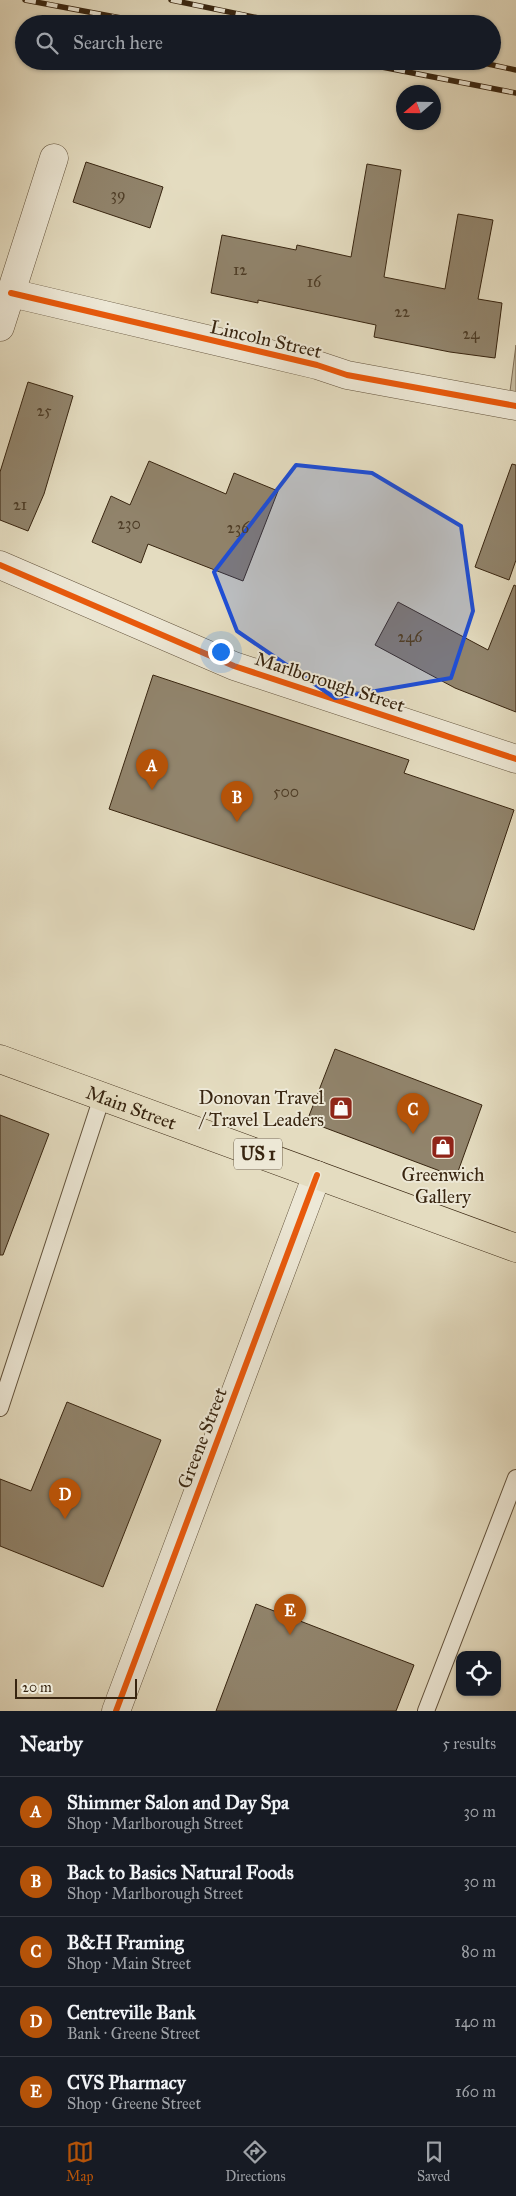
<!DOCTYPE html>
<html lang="en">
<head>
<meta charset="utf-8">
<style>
	body { margin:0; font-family:"IM FELL Great Primer",serif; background:#242831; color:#f1f3f6 }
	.controls { position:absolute; right:15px; bottom:15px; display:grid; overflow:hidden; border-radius:10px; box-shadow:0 1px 4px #0004 }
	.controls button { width:45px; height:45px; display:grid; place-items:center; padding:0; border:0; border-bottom:1px solid #363941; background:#171b24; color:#f1f3f6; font:25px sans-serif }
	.compass { position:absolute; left:396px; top:85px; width:45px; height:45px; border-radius:50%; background:#171b24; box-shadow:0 1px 4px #0004; rotate:250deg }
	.scale { position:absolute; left:15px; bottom:12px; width:122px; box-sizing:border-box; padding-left:5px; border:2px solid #382510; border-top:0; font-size:14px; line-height:18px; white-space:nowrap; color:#382510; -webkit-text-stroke:4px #ede8d6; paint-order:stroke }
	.you { position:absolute; left:220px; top:651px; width:18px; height:18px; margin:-12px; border:4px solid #fff; border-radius:50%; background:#1a73e8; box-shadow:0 0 0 8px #1a73e833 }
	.badge { display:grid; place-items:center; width:32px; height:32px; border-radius:50%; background:#b45309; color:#fff; font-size:16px; font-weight:700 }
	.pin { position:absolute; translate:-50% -41px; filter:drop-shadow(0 1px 2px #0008) }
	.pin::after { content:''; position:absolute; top:26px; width:18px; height:15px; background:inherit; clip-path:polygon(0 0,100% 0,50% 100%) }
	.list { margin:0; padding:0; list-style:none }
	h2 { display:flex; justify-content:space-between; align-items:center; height:65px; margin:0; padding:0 20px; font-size:21px }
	h2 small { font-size:16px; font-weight:400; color:#9ea1a6 }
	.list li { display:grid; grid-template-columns:32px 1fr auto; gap:15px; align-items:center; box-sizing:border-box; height:70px; padding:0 20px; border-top:1px solid #363941 }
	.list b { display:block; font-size:19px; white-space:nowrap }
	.list p { margin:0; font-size:16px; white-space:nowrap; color:#9ea1a6 }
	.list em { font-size:16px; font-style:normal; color:#9ea1a6 }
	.icon { flex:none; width:28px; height:28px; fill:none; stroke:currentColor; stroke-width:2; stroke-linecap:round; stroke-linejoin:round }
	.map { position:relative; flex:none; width:516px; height:1711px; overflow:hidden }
	.search { position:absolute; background:#171b24; box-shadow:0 1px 4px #0004; left:15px; right:15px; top:15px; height:55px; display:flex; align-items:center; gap:12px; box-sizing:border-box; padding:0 18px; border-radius:28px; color:#9ea1a6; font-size:19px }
	.sheet { height:415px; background:#171b24 }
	nav { display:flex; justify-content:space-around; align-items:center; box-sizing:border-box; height:70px; border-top:1px solid #363941; background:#171b24; font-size:14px; color:#9ea1a6 }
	nav a { display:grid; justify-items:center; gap:2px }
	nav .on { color:#b45309 }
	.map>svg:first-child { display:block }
	.green { fill:#c7bda2; stroke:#807159 }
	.building { fill:#91846c; stroke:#382510 }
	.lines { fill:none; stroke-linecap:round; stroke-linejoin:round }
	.lane-casing { stroke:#63533c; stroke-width:18 }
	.street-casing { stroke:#63533c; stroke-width:29 }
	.primary-casing { stroke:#382510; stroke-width:29 }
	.lane { stroke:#ede8d6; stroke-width:16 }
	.street { stroke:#ede8d6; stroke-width:28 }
	.primary { stroke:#e4dcc0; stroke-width:28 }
	.rail-casing { stroke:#382510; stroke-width:5.5 }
	.rail { stroke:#ede8d6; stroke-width:4; stroke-dasharray:11; stroke-linecap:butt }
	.cycleway-casing { stroke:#ede8d6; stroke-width:9 }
	.cycleway { stroke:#e8590c; stroke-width:6 }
	.marked { fill:#1d4ed8; fill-opacity:0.2; stroke:#1d4ed8; stroke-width:4; stroke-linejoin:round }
	.labels { text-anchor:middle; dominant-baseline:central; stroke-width:4; stroke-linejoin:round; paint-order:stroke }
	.number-label { font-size:16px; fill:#4e3d27 }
	.shield { fill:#ede8d6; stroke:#6e604b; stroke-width:1 }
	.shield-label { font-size:18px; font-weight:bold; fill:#382510 }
	.street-label { font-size:19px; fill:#382510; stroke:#ede8d6 }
	.poi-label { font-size:19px; fill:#382510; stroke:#ede8d6; text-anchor:end }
</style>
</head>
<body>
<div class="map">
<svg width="516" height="1711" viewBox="0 0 516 1711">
	<rect width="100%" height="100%" fill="#e4dcc0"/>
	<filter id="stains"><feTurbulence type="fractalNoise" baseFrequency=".004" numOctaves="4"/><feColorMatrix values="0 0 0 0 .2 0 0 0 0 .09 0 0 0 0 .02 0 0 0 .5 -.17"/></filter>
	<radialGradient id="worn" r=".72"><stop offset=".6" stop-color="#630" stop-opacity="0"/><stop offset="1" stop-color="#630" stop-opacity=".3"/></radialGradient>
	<path class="green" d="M516 345V406L509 399Z"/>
	<path class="building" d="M86 162 163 187 150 228 73 202Z
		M367 164 401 170 384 277 445 289 458 214 493 220 478 299 502 303 495 358 450 352 374 337 376 325 258 300V303L211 293 222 235 296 250 297 245 351 257Z
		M28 382 73 396 44 494 28 531 0 520V472Z
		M149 461 226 494 234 473 278 491 243 581 148 544 141 563 92 542 111 496 130 505Z
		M512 464 516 465V560L509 580 475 567Z
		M514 585 516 586V712L455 688 375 645 398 602 488 650Z
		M153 675 409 760 404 773 514 810 474 930 109 809Z
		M335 1049 482 1105 456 1177 307 1121Z
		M0 1115 49 1134 3 1255H0Z
		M67 1402 161 1440 103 1587 0 1546V1479L31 1491Z
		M256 1604 414 1665 396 1711H216Z"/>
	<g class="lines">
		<g class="lane-casing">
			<path id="lane" d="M0 1408 102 1097
				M426 1711 516 1478"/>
		</g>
		<g class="street-casing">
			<path id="street" d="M11 293 317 365 347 375 516 406
				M0 327 54 158
				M0 565 234 666 516 759
				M116 1711 317 1175"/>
		</g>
		<g class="primary-casing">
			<g id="primary">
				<path id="s1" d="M0 1059 516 1248"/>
			</g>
		</g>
		<use href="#lane" class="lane"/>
		<use href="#street" class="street"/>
		<use href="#primary" class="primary"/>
		<g class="rail-casing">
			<path id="rail" d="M25 0 153 24
				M171 0 288 24
				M351 61 516 93
				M474 61 516 70"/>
		</g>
		<use href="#rail" class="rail"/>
		<g class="cycleway-casing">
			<path id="cycleway" d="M11 293 317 365 347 375 516 406
				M0 565 234 666 516 759
				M116 1711 317 1175"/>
		</g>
		<use href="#cycleway" class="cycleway"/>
	</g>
	<path class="marked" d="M296 465 372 473 461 526 473 611 451 678 335 698 237 631 214 572Z"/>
	<defs>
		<g id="shop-square" transform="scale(1.25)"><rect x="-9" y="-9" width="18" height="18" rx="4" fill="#8f2418" stroke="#ede8d6"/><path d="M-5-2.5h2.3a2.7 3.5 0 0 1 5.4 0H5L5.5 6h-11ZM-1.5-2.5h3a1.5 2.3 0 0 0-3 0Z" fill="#fff"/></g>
	</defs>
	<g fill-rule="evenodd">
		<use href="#shop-square" x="341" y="1108"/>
		<use href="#shop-square" x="443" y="1147"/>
	</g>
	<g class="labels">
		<g class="number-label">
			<text x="118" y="194">39</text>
			<text x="240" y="269">12</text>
			<text x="314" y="281">16</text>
			<text x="402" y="311">22</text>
			<text x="471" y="333">24</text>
			<text x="44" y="410">25</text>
			<text x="20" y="504">21</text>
			<text x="129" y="523">230</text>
			<text x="238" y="527">236</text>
			<text x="410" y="636">246</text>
			<text x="286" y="791">500</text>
		</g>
		<rect class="shield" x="234" y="1138.5" width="48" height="31" rx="4"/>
		<g class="shield-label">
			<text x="258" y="1154">US 1</text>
		</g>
		<g class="street-label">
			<text transform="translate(266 339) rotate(13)">Lincoln Street</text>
			<text transform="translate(330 682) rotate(18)">Marlborough Street</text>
			<text stroke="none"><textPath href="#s1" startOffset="140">Main Street</textPath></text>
			<text transform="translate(202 1438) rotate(-69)">Greene Street</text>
		</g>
		<g class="poi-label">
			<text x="324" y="1097">Donovan Travel<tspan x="324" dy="22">/ Travel Leaders</tspan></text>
			<text x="443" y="1174" text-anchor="middle">Greenwich<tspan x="443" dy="22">Gallery</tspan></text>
		</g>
	</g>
	<rect width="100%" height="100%" filter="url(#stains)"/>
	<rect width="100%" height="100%" fill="url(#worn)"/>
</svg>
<div class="controls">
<button><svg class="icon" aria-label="locate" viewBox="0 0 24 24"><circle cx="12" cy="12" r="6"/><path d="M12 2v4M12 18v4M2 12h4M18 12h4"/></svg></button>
</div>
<svg class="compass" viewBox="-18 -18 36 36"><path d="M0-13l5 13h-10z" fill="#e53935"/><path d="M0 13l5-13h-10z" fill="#9ea1a6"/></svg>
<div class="scale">20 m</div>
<div class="you"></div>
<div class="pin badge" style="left:152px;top:790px">A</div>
<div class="pin badge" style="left:237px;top:822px">B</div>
<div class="pin badge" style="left:413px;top:1134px">C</div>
<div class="pin badge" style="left:65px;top:1519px">D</div>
<div class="pin badge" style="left:290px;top:1635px">E</div>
<div class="search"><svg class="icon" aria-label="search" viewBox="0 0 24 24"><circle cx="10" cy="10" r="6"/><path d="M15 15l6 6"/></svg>Search here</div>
</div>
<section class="sheet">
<h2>Nearby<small>5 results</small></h2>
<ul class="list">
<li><span class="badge">A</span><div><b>Shimmer Salon and Day Spa</b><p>Shop · Marlborough Street</p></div><em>30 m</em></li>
<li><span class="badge">B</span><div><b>Back to Basics Natural Foods</b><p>Shop · Marlborough Street</p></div><em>30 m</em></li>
<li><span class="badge">C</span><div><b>B&amp;H Framing</b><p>Shop · Main Street</p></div><em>80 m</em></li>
<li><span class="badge">D</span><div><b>Centreville Bank</b><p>Bank · Greene Street</p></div><em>140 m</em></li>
<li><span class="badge">E</span><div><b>CVS Pharmacy</b><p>Shop · Greene Street</p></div><em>160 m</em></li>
</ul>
</section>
<nav>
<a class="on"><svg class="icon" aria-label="map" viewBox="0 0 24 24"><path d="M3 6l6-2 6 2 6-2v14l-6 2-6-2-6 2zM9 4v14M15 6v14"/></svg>Map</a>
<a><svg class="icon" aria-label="directions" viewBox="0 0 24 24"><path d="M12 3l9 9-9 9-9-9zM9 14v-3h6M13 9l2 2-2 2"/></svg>Directions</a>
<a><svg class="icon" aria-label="saved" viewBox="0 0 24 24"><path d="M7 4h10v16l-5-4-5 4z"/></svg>Saved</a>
</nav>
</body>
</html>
